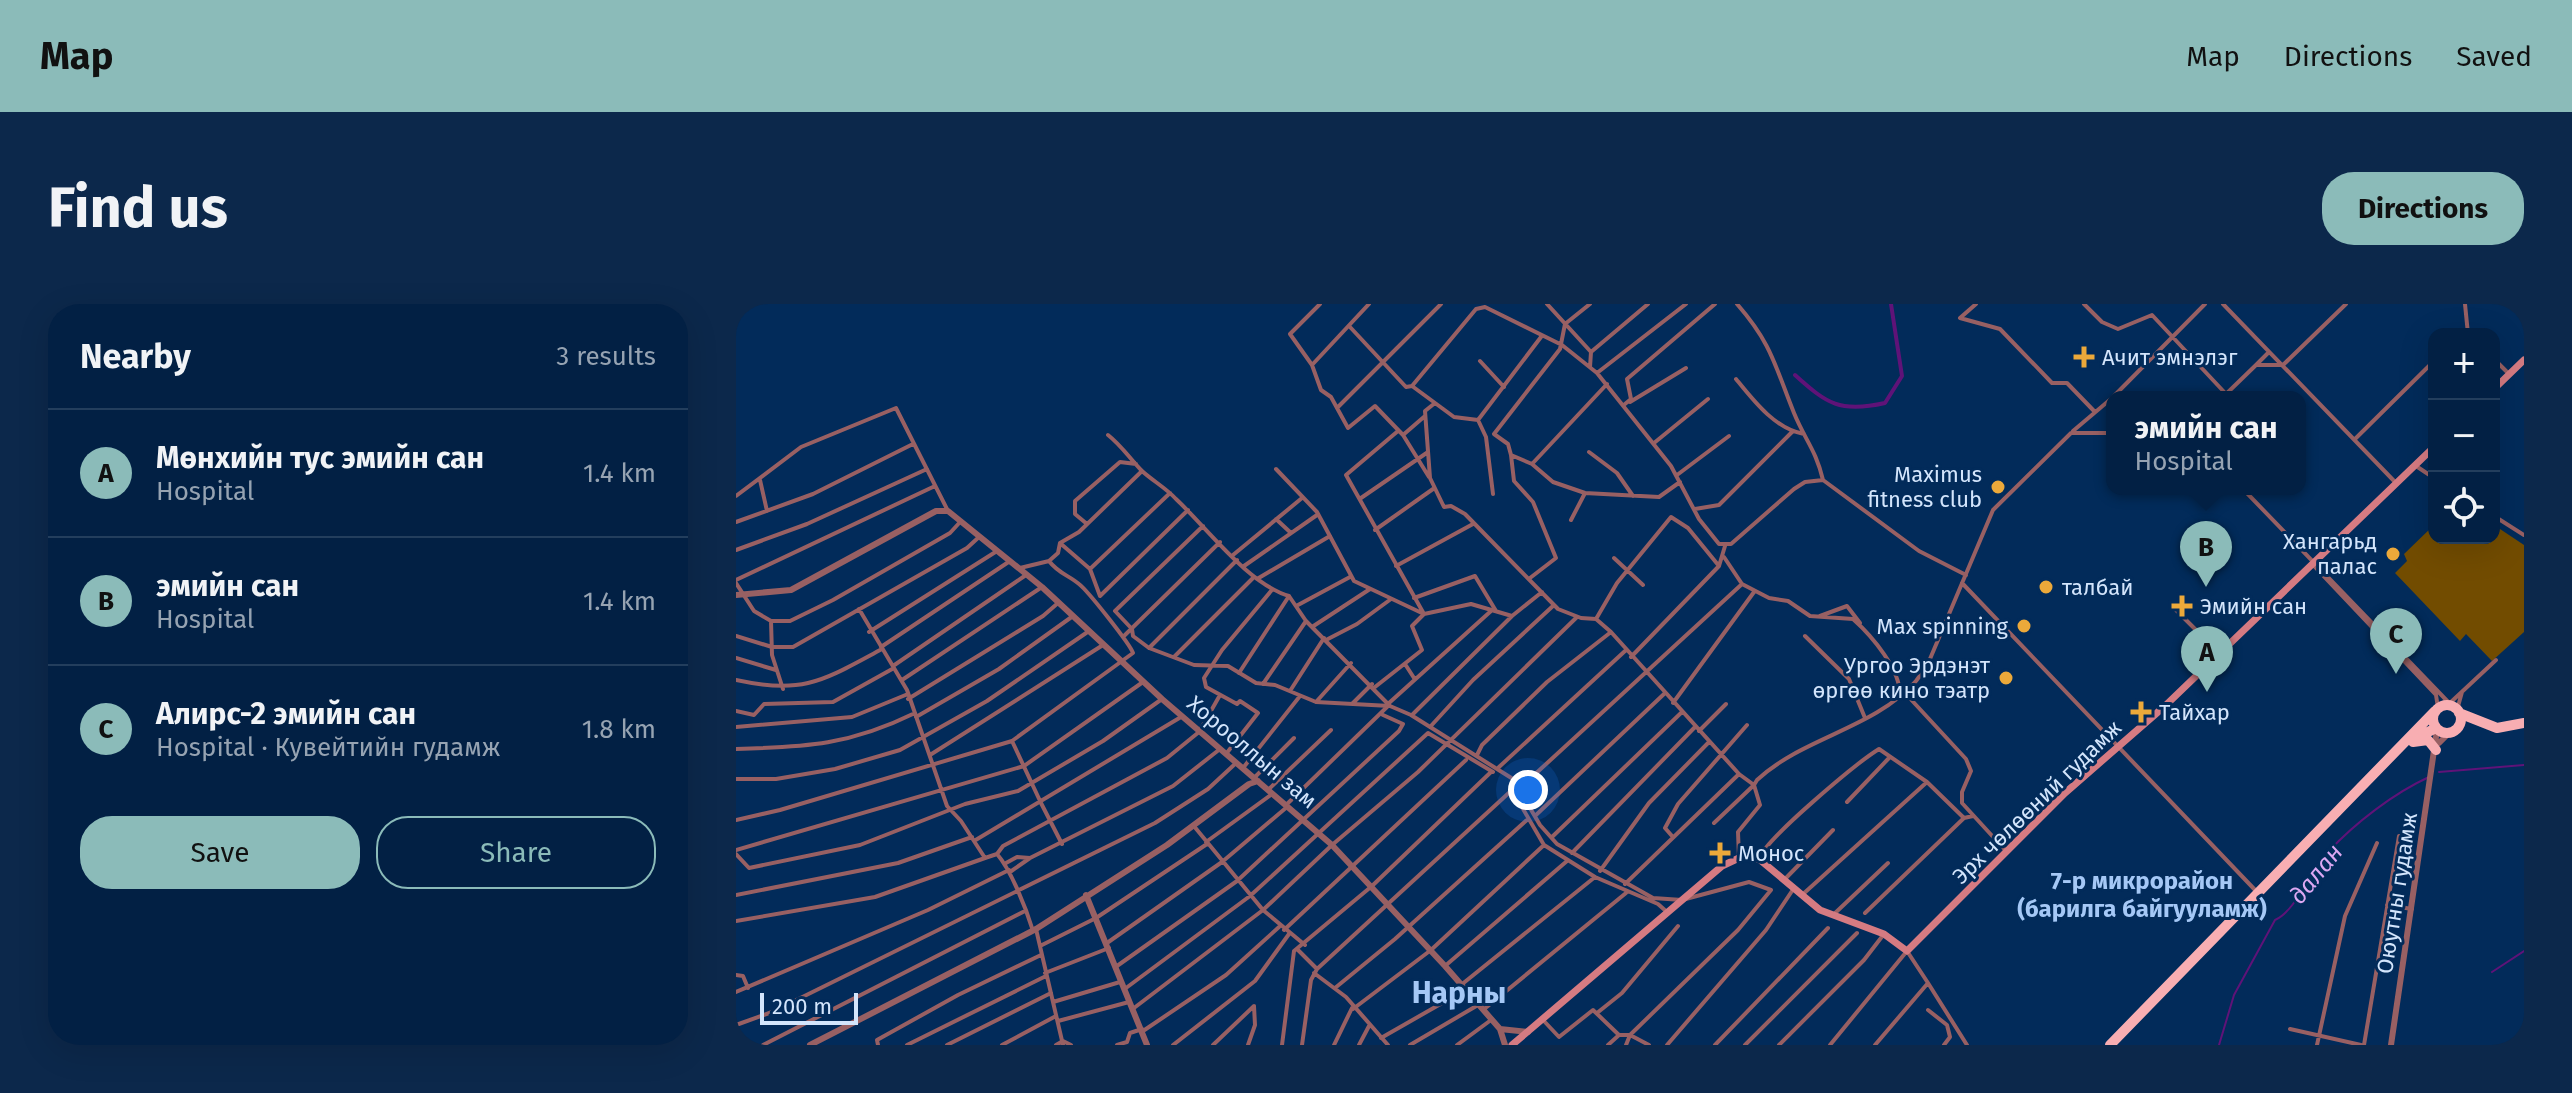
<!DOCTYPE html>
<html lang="en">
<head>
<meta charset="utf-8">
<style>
	body { margin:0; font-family:"Fira Sans",sans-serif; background:#0c284b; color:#f1f3f6 }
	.controls { position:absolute; right:24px; top:24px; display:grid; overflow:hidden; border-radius:16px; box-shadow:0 8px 32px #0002 }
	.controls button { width:72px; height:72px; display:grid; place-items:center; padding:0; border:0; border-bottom:2px solid #233e5d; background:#022044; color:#f1f3f6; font:40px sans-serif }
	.scale { position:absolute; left:24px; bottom:20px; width:98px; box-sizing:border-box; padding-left:8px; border:4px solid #d3e5fc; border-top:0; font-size:22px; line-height:28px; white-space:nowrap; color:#d3e5fc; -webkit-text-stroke:6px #022b5a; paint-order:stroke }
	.you { position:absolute; left:792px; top:486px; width:28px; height:28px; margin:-20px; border:6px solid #fff; border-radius:50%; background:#1a73e8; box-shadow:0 0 0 12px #1a73e833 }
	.badge { display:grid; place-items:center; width:52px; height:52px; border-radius:50%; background:#8bbbb9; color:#111; font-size:26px; font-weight:700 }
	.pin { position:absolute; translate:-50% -66px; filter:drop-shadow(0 2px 4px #0008) }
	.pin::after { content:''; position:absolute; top:42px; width:28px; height:24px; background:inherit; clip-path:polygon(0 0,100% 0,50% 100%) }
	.popup { position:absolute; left:1370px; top:87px; width:200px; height:104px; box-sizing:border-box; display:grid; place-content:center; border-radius:16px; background:#022044; filter:drop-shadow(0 2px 6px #0005); font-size:26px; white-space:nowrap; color:#96a3b2 }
	.popup b { font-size:30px; color:#f1f3f6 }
	.popup::after { content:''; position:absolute; left:50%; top:100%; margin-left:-16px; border:16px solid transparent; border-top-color:#022044 }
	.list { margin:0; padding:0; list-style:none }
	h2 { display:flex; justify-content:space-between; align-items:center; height:104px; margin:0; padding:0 32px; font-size:34px }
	h2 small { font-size:26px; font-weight:400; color:#96a3b2 }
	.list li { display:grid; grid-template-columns:52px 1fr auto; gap:24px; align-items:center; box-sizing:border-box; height:128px; padding:0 32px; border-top:2px solid #233e5d }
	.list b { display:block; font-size:30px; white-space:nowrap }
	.list p { margin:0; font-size:26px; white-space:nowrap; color:#96a3b2 }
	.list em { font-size:26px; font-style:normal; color:#96a3b2 }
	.actions { display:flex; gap:16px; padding:24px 32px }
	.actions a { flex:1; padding:18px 0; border:2px solid #8bbbb9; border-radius:32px; text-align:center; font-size:28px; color:#8bbbb9 }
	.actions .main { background:#8bbbb9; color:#111 }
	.icon { flex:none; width:44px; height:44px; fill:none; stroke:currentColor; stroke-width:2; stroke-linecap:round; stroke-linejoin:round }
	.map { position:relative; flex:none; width:1788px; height:741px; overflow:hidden; border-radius:32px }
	header { display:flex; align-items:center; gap:48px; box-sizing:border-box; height:112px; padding:0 40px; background:#8bbbb9; color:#111 }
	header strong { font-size:38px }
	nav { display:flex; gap:44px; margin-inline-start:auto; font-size:28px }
	.intro { display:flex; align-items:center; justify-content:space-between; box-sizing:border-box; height:192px; padding:0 48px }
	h1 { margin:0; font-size:56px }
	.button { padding:20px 36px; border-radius:32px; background:#8bbbb9; color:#111; font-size:28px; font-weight:700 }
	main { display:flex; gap:48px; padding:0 48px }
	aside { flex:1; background:#022044; border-radius:32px; box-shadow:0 8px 32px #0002 }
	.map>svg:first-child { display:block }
	.pitch { fill:#724c00 }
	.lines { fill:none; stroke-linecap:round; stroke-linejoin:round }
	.stream { stroke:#5f1378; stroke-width:2 }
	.canal { stroke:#5f1378; stroke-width:4 }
	.minor { stroke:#986063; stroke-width:4 }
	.tertiary { stroke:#986063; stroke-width:6 }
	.secondary { stroke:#d57b82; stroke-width:7 }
	.trunk { stroke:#f8aeb2; stroke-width:10 }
	.poi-dot { fill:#eca93a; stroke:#022b5a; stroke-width:3 }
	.labels { text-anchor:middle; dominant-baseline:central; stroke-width:6; stroke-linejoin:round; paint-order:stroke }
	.poi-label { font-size:22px; fill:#d3e5fc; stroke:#022b5a; text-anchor:start }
	.street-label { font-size:22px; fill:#d3e5fc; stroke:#022b5a }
	.water-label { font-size:24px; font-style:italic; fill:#dca8f2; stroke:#022b5a }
	.neighbourhood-label { font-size:24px; font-weight:bold; fill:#a5c8f6; stroke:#022b5a }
	.district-label { font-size:30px; font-weight:bold; fill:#a5c8f6; stroke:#022b5a }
</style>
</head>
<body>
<header>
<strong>Map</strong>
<nav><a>Map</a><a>Directions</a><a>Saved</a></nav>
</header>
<div class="intro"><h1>Find us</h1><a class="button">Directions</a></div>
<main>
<aside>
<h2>Nearby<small>3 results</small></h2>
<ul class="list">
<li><span class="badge">A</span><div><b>Мөнхийн тус эмийн сан</b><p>Hospital</p></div><em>1.4 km</em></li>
<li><span class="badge">B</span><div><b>эмийн сан</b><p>Hospital</p></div><em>1.4 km</em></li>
<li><span class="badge">C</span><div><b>Aлирс-2 эмийн сан</b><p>Hospital · Кувейтийн гудамж</p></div><em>1.8 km</em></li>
</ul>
<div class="actions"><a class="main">Save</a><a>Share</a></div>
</aside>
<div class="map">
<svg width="1788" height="741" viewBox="0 0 1788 741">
	<rect width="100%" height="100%" fill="#022b5a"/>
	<path class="pitch" d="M1698 221V234H1758V221L1788 241V328L1756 357 1730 330 1724 337 1659 269 1671 257 1668 250Z"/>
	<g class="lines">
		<path class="stream" d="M1703 468 1788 461
			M1756 668 1788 647
			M1483 741 1498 691 1539 616C1559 608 1576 565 1592 548 1619 519 1658 489 1693 473"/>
		<path class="canal" d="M1059 71C1091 100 1104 109 1149 99L1166 72 1155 0"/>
		<path class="minor" d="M584 0 554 30 576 61 585 86 595 93 612 124 639 102 667 131 693 173
			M811 0 855 48
			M1001 0C1036 40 1039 62 1058 109 1069 136 1080 146 1087 176
			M1240 0 1224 14 1264 25 1316 79H1331L1359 108
			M1348 0 1366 18 1382 25 1416 11 1490 90
			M1487 0 1660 179
			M1729 0 1732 30
			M614 23 670 83 676 82 718 113 742 116 750 133 757 190
			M1758 55 1773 70
			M744 57 768 83
			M576 61 633 0
			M1520 61 1533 48
			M1547 61 1610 0
			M854 63 855 48 912 0
			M861 69 950 0
			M1000 75C1017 96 1039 125 1068 130
			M676 82 740 5 749 3 826 41 861 69 935 162 963 215 983 240H995L1058 185 1069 178 1087 176 1183 247 1230 271
			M1377 93 1469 0
			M1487 93 1520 61H1545
			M894 98 950 64
			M699 99 689 107 694 174 708 203 715 202 729 210 822 305 845 314 860 315 875 328 1003 470 1018 481 978 519
			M889 100 895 95 891 75 979 0
			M601 104 705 0
			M742 116 805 33
			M662 127 610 171 688 310 735 300 776 312 806 288
			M1337 127 1376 94
			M758 130 772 140 775 151 796 160 817 178 849 189 923 193 944 178
			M758 130 824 45 829 20 854 0
			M372 131C386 142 394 155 406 167 417 177 430 184 440 195 471 224 512 280 553 292L570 317 654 402
			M667 131 689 112
			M1619 135 1698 57
			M918 139 972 95
			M853 148 881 169 897 192
			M775 151 778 177 797 198 820 254 794 274
			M796 160 871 80
			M1680 162 1698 174
			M540 165 581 208 618 277 688 310 676 322 686 346 639 383
			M941 171 993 132
			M24 176 31 207
			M1507 185 1717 403
			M0 192 65 143 160 104 212 207
			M625 194 692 148
			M959 205 983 201 1056 128
			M1758 212 1788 231
			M540 215 555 229
			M835 216 849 189
			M0 218 77 190 177 140
			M351 220 339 210V197L384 158 400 160
			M467 222 379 307 396 325 397 332 413 344 458 361 492 362 520 379 539 381 580 398 654 402 675 411 777 475 804 521 821 540 917 594 946 596 1013 578 1035 586 1002 626 894 731 890 741
			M639 226 697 185
			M324 239 354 265 434 189
			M0 246 71 220 191 165
			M497 251 566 194
			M878 254 907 281
			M313 257 322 249 324 239 343 228 406 167
			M508 262 581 211
			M660 262 737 220
			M1578 262 1700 391 1702 404
			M354 265 364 292 452 206
			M521 275 594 232
			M0 276 199 182
			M0 279 18 307 35 317 36 351 47 385
			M1226 279 1521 588
			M1006 280 1033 294 1052 297 1074 312 1117 315C1136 332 1165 366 1164 392
			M678 294 739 272 760 307
			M562 301 614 273
			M1436 302 1482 348
			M123 305 171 386 211 502 225 517 249 554 261 550C275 566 290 604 297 627
			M1084 312 1111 302 1124 319
			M860 315 881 279 935 213 952 224 983 262
			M35 317H54L97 296 214 229 225 217
			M576 323 634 285
			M133 328 261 247
			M389 331 484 238
			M0 332 36 343H57L231 244 243 233
			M1069 332 1113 375 1129 414
			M590 336 621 320 655 295
			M145 343 274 257
			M413 344 501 256
			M438 353 518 273
			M895 353 983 262 989 242
			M0 354 40 366
			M669 360 678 374
			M157 362 290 271
			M503 369 553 292
			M0 376C68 391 88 376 146 345
			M166 376 306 283
			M527 380 570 317
			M554 387 588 334
			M1169 389 1230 455 1235 467 1226 488V499L1270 547
			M172 395 307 312 322 299
			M580 398 615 359
			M1715 398 1760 356
			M653 399 755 307
			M937 399 1018 288
			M616 400 636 380
			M1721 406 1726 388
			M0 407 18 411 28 400 97 398 158 364
			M676 411 776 312
			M180 413 263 365 337 312
			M0 423 116 413 172 390
			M694 423 737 376 818 301
			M963 427 990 400
			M276 437 305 499
			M0 445C71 443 114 441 179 409
			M490 450 522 409 504 397 501 400 470 383 468 374 486 346 535 287
			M194 451 367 341
			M741 451 746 441 811 378 875 328
			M763 463 889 347
			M507 464 564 392
			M518 474 558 434
			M0 475H40L99 465 164 446 251 397 353 327
			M784 484 1006 280 988 253
			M532 486 595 426
			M1111 498 1153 454
			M305 499 326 540
			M550 501 651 403
			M800 511 928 390
			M0 516 44 506 276 437 397 349C394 340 352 287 343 280 332 271 322 269 313 257L284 264
			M457 521 527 606 569 641
			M936 532 929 524 942 500 1011 421
			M816 533 946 408
			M238 537 445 413
			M470 538 536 490
			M0 546 288 462 407 378
			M836 549 959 423
			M0 550 13 564 124 541 229 500 282 487 367 437 426 395
			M261 550 267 542 431 454 463 428 484 391
			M1003 554 1002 528 1024 501 1018 481 1021 476C1067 433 1138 425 1180 377L1191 362 1257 206 1335 129H1376
			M1023 555C1029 535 1122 458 1143 445L1191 478 1228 514
			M270 559 281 553 294 554
			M864 567 913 499 973 438
			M274 568 294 554 437 482 484 445
			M1049 575 1097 526
			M889 580 1003 470
			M0 591 162 559 236 533
			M1066 591 1191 478
			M1651 601 1676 605
			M1129 609 1228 514 1237 512
			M1097 611 1152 559
			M0 617 139 593 249 554
			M300 625 327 741
			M548 626 730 456
			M371 639 486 558 551 503
			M304 642 360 614 471 540
			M561 645 581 665
			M381 662 501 577 663 427 667 420 647 411
			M709 662 831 557
			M309 669 373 644
			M578 669 610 693 652 741
			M0 671 7 672 12 684
			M1192 679 1231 741
			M725 681 859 573
			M390 684 514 592 692 429 757 468
			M599 684 659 635 792 515
			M0 688 192 606 273 566
			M317 698 384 678
			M398 704 527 606 596 541 682 468 841 313
			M617 705 695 646 808 541
			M747 706 890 589
			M1192 706 1211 721 1214 733 1208 741
			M861 709 886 689 942 622
			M807 716 823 733 857 706 883 731H894L913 741
			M322 717 393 698
			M0 721 36 708 419 519 472 485 500 459
			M1554 725 1625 741
			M407 727 490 671 543 623
			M645 734 729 686
			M27 741 289 607
			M142 741 141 736 222 691 305 651
			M171 741 310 672
			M211 741 315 689
			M266 741 320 712
			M320 741 327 737 335 741
			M381 741 391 738 394 729 406 725
			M437 741 519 677 553 630
			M477 741 518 702 519 721 512 741
			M546 741 558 647 636 582 755 468
			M566 741 575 676 581 665 776 486 808 541 859 573 922 600 931 608
			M598 741 616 704
			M623 741 633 722
			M674 741 742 701
			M721 741 755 716
			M872 741 883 731
			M931 741 1030 626 1058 584
			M979 741 1092 624
			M1009 741 1121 629
			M1043 741 1128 656 1148 630
			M1094 741 1171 647 1192 679 1139 741
			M1581 741 1609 612 1641 539
			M1628 741 1663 532"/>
		<path class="tertiary" d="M0 291 55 286 200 207H212L306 283 426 395 596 541 709 662 764 725 769 741
			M1703 439 1712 430
			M350 591 411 741
			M764 725 792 728
			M74 741 300 625 431 541 513 480 522 477
			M1655 741 1701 426"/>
		<path class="secondary" d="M1758 85 1788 56
			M776 741 986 562 1003 554 1023 555 1084 606 1148 630 1171 647 1329 489 1430 401 1698 143"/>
		<path class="trunk" d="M1697 415a14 14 0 1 1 28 0a14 14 0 1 1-28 0Z
			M1723 409 1761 424 1788 419
			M1680 434 1700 424
			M1677 438 1692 436 1700 446
			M1374 741 1699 407"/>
	</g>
	<g class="poi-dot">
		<path d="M1344 41h8v8h8v8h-8v8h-8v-8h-8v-8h8z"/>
		<circle cx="1262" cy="183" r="8"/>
		<circle cx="1657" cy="250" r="8"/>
		<circle cx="1310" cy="283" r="8"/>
		<path d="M1442 290h8v8h8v8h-8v8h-8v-8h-8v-8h8z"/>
		<circle cx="1288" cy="322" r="8"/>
		<circle cx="1270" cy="374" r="8"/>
		<path d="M1401 396h8v8h8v8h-8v8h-8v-8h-8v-8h8z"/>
		<path d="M980 537h8v8h8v8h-8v8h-8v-8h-8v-8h8z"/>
	</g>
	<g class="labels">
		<g class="poi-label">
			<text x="1366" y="53">Ачит эмнэлэг</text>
			<text x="1246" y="170" text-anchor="end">Maximus<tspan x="1246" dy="25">fitness club</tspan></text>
			<text x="1641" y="237" text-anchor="end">Хангарьд<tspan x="1641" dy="25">палас</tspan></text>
			<text x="1326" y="283">талбай</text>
			<text x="1464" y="302">Эмийн сан</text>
			<text x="1272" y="322" text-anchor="end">Max spinning</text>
			<text x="1254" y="361" text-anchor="end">Ургоо Эрдэнэт<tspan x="1254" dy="25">өргөө кино тэатр</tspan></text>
			<text x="1423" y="408">Тайхар</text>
			<text x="1002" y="549">Монос</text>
		</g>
		<g class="street-label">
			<text transform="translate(516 448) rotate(40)">Хорооллын зам</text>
			<text transform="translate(1301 498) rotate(-44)">Эрх чөлөөний гудамж</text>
			<text transform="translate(1661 589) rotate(-81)">Оюутны гудамж</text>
		</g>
		<g class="water-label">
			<text transform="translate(1580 570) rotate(-51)">далан</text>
		</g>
		<g class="neighbourhood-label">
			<text x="1406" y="577">7-р микрорайон<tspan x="1406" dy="28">(барилга байгууламж)</tspan></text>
		</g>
		<g class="district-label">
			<text x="723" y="689">Нарны</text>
		</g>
	</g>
</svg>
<div class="controls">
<button>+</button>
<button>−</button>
<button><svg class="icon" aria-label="locate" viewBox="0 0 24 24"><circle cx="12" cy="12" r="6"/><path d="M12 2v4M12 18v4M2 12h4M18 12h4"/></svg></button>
</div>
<div class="scale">200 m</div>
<div class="you"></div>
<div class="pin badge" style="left:1471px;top:388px">A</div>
<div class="pin badge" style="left:1470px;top:283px">B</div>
<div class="popup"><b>эмийн сан</b>Hospital</div>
<div class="pin badge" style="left:1660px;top:370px">C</div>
</div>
</main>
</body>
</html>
